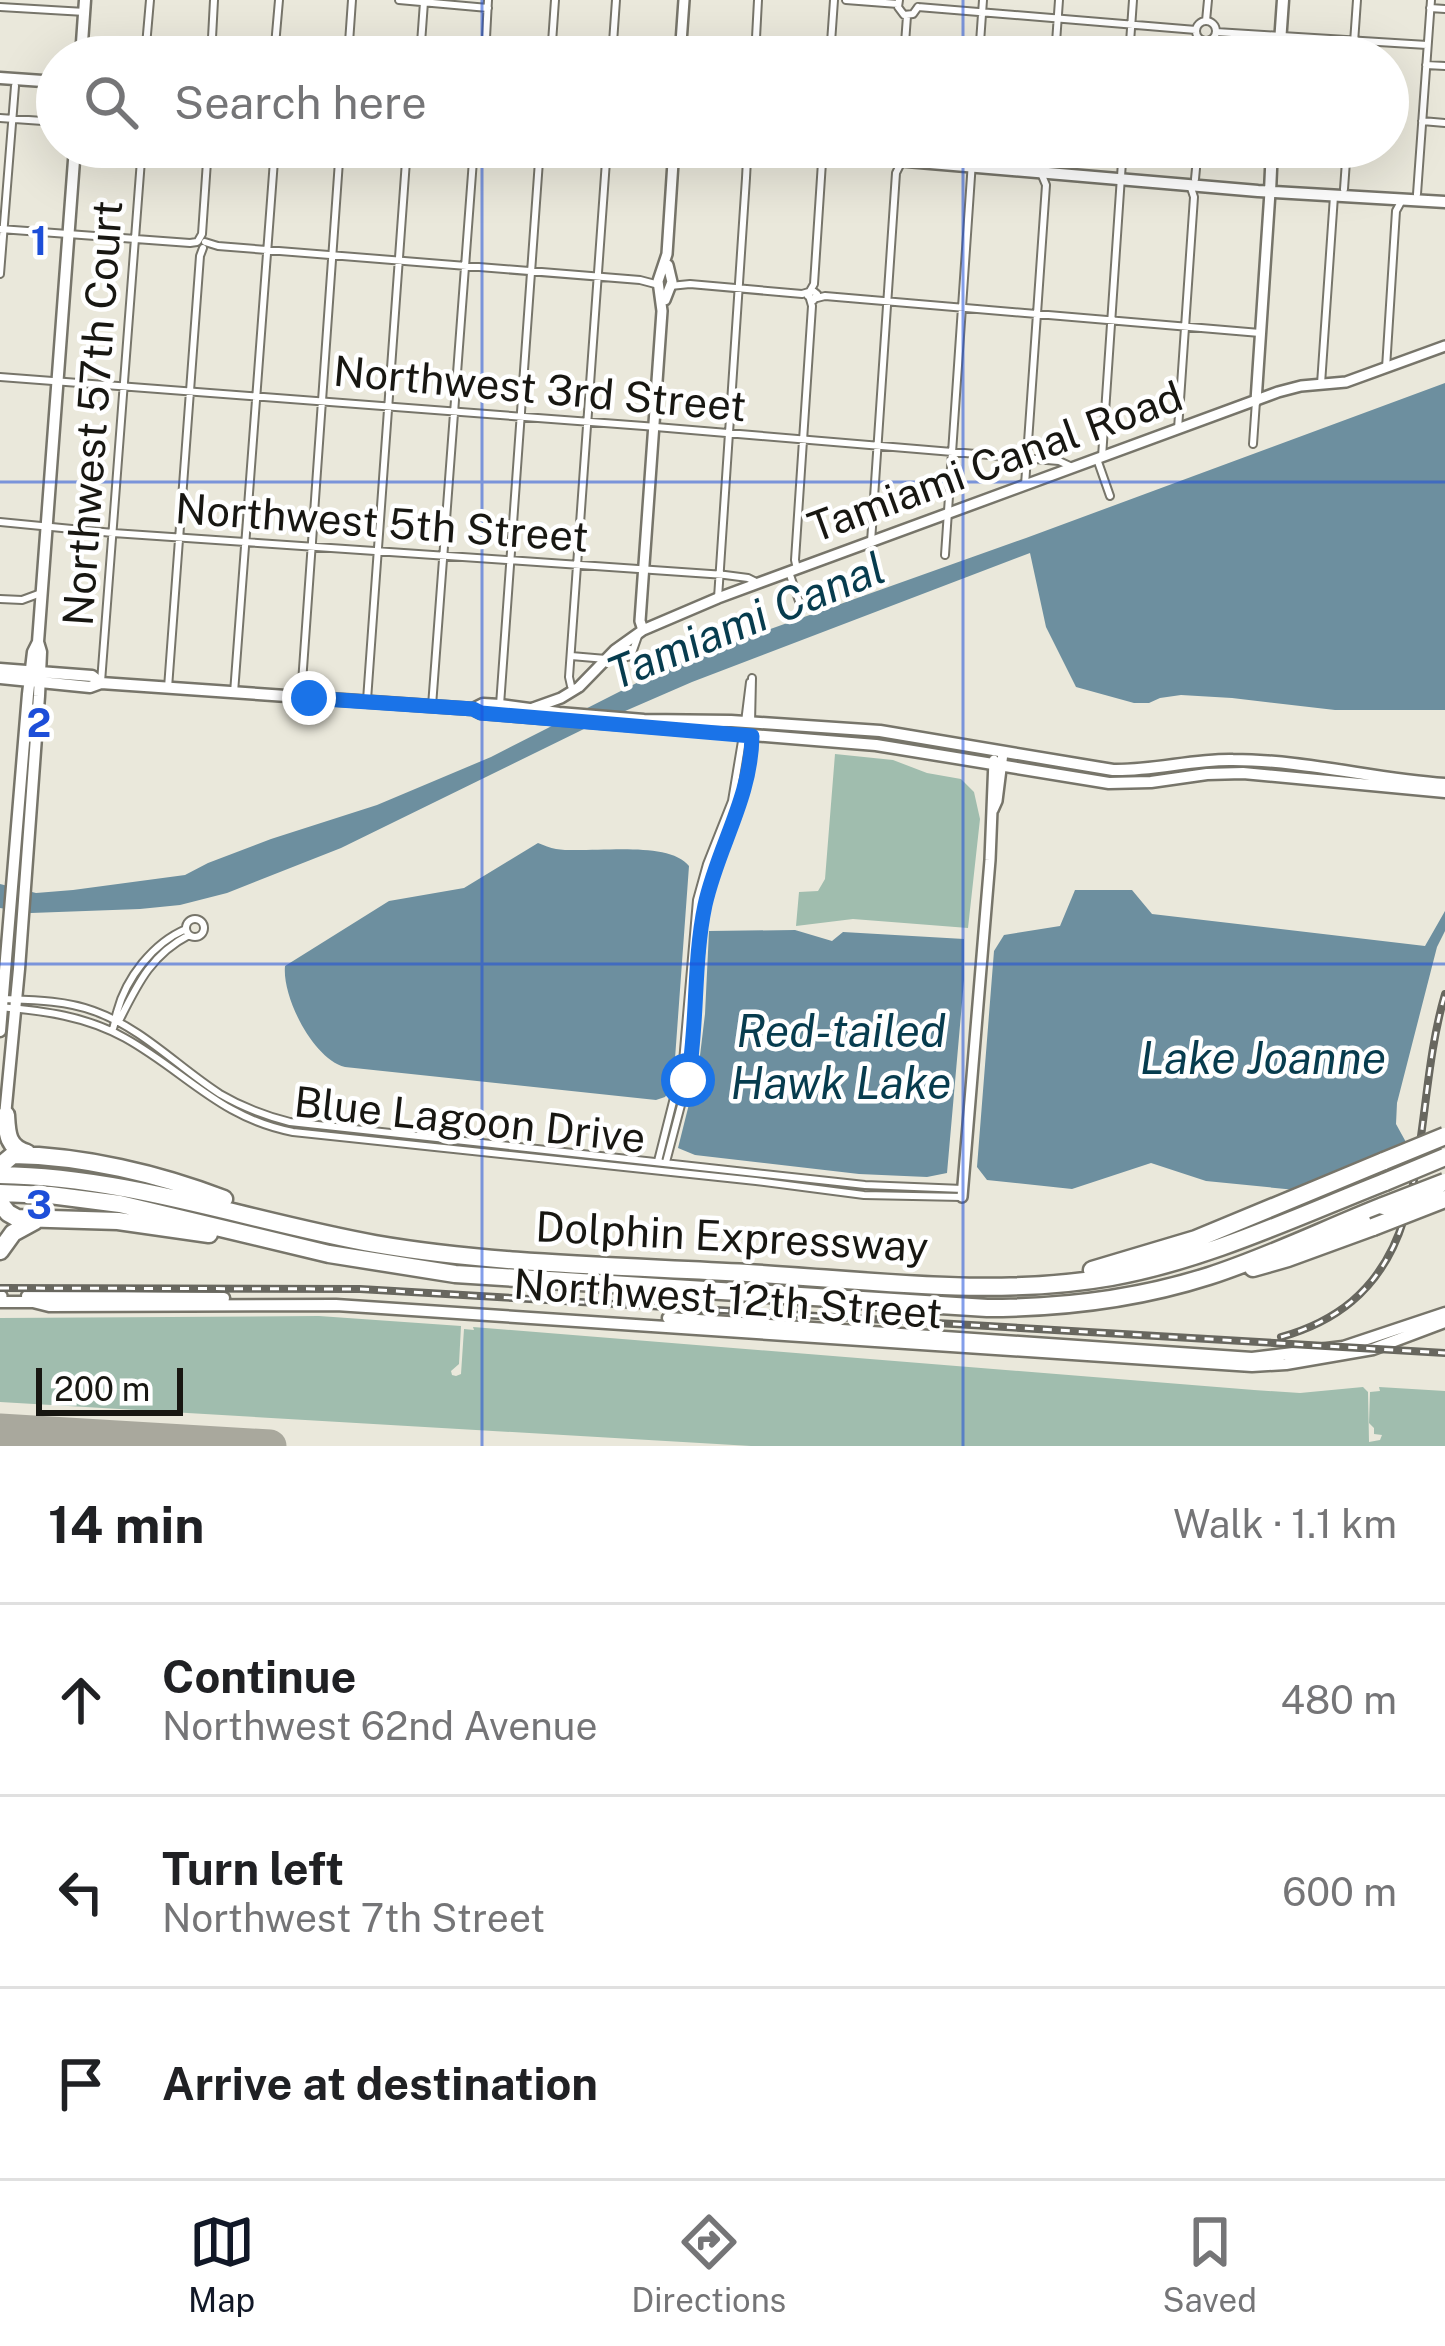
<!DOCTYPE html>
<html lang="en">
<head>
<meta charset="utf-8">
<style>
	body { margin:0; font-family:"Public Sans",sans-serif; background:#f2f2f2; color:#202124 }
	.scale { position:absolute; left:36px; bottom:30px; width:147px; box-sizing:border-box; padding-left:12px; border:6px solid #181712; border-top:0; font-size:33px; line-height:42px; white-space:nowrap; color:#181712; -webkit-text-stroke:9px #fff; paint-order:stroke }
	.stop { position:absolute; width:36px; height:36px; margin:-27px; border:9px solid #1a73e8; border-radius:50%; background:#fff }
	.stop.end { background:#1a73e8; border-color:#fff; box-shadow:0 3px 12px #0008 }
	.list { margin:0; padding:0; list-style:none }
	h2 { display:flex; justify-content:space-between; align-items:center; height:156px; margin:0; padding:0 48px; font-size:51px }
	h2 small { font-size:39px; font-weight:400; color:#757577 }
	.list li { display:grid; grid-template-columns:78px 1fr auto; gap:36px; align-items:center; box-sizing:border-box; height:192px; padding:0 48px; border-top:3px solid #e0e0e0 }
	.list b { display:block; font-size:45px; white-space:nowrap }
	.list p { margin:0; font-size:39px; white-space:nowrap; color:#757577 }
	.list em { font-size:39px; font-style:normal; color:#757577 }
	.icon { flex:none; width:66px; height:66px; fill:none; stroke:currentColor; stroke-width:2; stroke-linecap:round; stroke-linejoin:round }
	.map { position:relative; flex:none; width:1445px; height:1446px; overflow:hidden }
	.search { position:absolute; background:#fff; box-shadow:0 12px 48px #0002; left:36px; right:36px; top:36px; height:132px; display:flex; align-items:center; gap:30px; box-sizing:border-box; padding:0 42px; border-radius:66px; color:#757577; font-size:45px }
	.sheet { height:732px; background:#fff }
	nav { display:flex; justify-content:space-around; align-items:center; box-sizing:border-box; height:168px; border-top:3px solid #e0e0e0; background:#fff; font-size:33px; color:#757577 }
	nav a { display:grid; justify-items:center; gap:6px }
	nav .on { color:#111827 }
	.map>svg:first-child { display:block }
	.green { fill:#a0bdae }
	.water { fill:#6d8f9f }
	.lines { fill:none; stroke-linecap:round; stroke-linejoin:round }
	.taxiway { stroke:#a9a89d; stroke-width:14 }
	.runway { stroke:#a9a89d; stroke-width:33 }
	.minor-casing { stroke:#77756a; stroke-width:10 }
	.tertiary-casing { stroke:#77756a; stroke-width:14 }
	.secondary-casing { stroke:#77756a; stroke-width:15 }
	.motorway-casing { stroke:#77756a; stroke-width:21 }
	.minor { stroke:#fff; stroke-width:6 }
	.tertiary { stroke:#fff; stroke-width:9 }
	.secondary { stroke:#fff; stroke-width:10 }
	.motorway { stroke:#fff; stroke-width:16 }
	.rail-casing { stroke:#68675f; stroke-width:8 }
	.rail { stroke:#fff; stroke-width:3; stroke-dasharray:9; stroke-linecap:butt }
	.motorway-bridge-casing { stroke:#77756a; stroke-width:21; stroke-linecap:butt }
	.motorway-bridge { stroke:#fff; stroke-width:16 }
	.route { stroke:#1a73e8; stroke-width:15 }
	.grid { fill:none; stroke:#1d4ed8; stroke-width:3; stroke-opacity:0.55 }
	.labels { text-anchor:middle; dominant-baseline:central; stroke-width:9; stroke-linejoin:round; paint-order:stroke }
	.street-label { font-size:42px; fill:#181712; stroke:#fff }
	.water-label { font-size:45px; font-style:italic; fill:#073c4e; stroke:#fff }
	.grid-label { font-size:39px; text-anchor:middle; font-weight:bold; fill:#1d4ed8; stroke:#fff; stroke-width:9; stroke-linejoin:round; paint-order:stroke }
</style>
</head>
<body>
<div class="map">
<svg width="1445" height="1446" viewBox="0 0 1445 1446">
	<rect width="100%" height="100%" fill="#eae8db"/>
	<path class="green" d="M835 754 893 760 927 773 961 779 974 792 980 819 968 928 853 919 796 926 799 892 818 891 825 879Z
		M319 1316 461 1326 459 1364 451 1371 452 1375 456 1376 461 1374 464 1329 474 1330 473 1327 1254 1390 1300 1393 1363 1387 1368 1392 1369 1442 1380 1440 1382 1435 1374 1434V1428L1369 1423 1370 1392 1380 1391 1379 1387 1445 1391V1446H751L0 1402V1318Z"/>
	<path class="water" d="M1445 383V710H1335L1232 698 1181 695 1160 698 1149 703H1134L1076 687 1046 627 1030 553 692 682 586 728 341 848 227 893 180 905 140 909 31 913 0 908V884L36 893 73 890 185 875 208 863 271 839 377 805 491 757 678 662 1026 538Z
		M538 843C544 845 550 848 556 849 587 854 668 839 689 866L673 1086 665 1097 656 1100 345 1067C313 1059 282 997 285 966L389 901 464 888Z
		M1075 890H1132L1152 914 1425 946 1445 911V931L1437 947 1397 1103 1396 1124 1407 1144 1306 1191 1206 1181 1151 1163 1072 1189 987 1180 977 1167 994 951 1004 935 1060 926Z
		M795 930 832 941 843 932 964 939V980L947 1173 927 1177 859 1174 695 1155 678 1148 699 1064 705 1014 709 931Z"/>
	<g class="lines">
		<path class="taxiway" d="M0 1433 65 1434
			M184 1441 199 1446"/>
		<path class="runway" d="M0 1430 270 1446"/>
		<g class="minor-casing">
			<path id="minor" d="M399 0 488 8
				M846 0 898 4
				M899 0 898 7 904 15 913 14 918 7
				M0 7 85 12
				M918 7 1196 30
				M1430 8 1445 9
				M1196 31a10 10 0 1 1 20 0a10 10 0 1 1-20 0Z
				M1206 21 1208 0
				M1216 32 1427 45
				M145 57 150 0
				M211 57 214 0
				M274 57 279 0
				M348 57 352 0
				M420 57 424 2
				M485 57 488 0
				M551 57 555 0
				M612 57 616 0
				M755 57 758 0
				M830 57 834 0
				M904 57 907 16
				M979 57 983 0
				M1055 57 1059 0
				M1129 57 1133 0
				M1353 57 1357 0
				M1426 65 1445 66
				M0 118 57 122
				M1422 121 1445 123
				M901 147 904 154
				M892 153 893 147
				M1047 166 1049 147
				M1195 179 1198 147
				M1344 189 1347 147
				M1417 194 1431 0
				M0 229 190 243 197 242
				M198 241 202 234 208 147
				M205 242 218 246 640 280 659 285
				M0 274 15 86
				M670 286 690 284 802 294 809 292
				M812 290 817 294 814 300 808 296Z
				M810 291 814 284 823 147
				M817 298 825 296 1260 333
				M1386 368 1396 211 1402 200
				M0 377 644 426 1059 461 1070 466
				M1321 384 1334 196
				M1178 429 1194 197 1190 185
				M1253 444 1256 401
				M1102 457 1123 147
				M1097 459 1110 496
				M1025 485 1046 185 1041 173
				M0 522 113 533 725 575 748 578 758 583
				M871 542 896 173 902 161
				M945 555 973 147
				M797 569 795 560 812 306 810 299
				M789 572 802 610
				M718 598 746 178 747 159 743 148
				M0 599 22 600 41 593
				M609 655 622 658 631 656 638 636
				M571 656 606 659
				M101 682 142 147
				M571 686 569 677 607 147
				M168 688 200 256 203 248
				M234 693 275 147
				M301 697 340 147
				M367 700 407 147
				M500 705 540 147
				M432 706 474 147
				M745 722 750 682
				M751 723 752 678
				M186 928a9 9 0 1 1 18 0a9 9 0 1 1-18 0Z
				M1 999C31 1000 65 1000 94 1011 142 1028 178 1067 220 1094 242 1107 266 1116 290 1122L865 1185 963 1189
				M0 1007C44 1011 86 1016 125 1038 186 1072 220 1118 293 1132L756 1181 864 1195 962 1197
				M116 1021 120 1019C138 983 152 954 189 935
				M112 1031C115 1025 115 1018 117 1012 126 978 153 943 186 929
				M658 1161 683 1062 697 900 707 864 732 801 743 735
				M666 1162 690 1071 704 909 711 882 745 791 752 736"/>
		</g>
		<g class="tertiary-casing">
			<path id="tertiary" d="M680 57 684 0
				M665 300 672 282 668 265
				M1256 401 1270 192
				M643 630 640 621 662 311 658 281 667 254 674 147
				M533 708 561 698 579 687 615 650 643 630 718 598 1278 392 1301 386 1346 382 1445 346
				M993 810 997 801 1003 753
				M962 1197 990 860 994 760
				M0 1296H2"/>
		</g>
		<g class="secondary-casing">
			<path id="secondary" d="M81 57 85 0
				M1279 57 1283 0
				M0 78 57 82
				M743 147 1258 191 1445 202
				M1270 192 1272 147
				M0 669 92 676 101 683
				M0 678 90 687 101 683 473 709 481 713 876 745 1109 783 1151 782 1207 774 1243 773 1445 792
				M473 709 483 704 500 705 559 713 644 720 731 721 880 731 1113 770C1154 771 1193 759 1233 760 1304 760 1374 779 1445 784
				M0 1031 28 694 33 652 38 642 75 147
				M5 1116 19 969 39 696 41 652 38 642
				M27 1296 224 1298
				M0 1302H33L49 1306 336 1305 1252 1366 1286 1364 1373 1349 1445 1322
				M668 1318 1252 1358 1343 1347 1445 1313"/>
		</g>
		<g class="motorway-casing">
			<path id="motorway" d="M6 1115C7 1133 7 1147 27 1153
				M0 1166 13 1155C83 1156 159 1174 224 1199
				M0 1175C130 1177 248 1221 375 1244 497 1265 624 1266 747 1273 867 1280 992 1298 1111 1277 1206 1260 1296 1217 1385 1182
				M0 1193 50 1195 120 1204 329 1254 455 1274 987 1308C1063 1308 1137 1299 1209 1276 1268 1257 1325 1229 1383 1206
				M0 1203 8 1213 17 1218 118 1221 209 1234
				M0 1251 13 1233 35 1221
				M1253 1268 1288 1258 1373 1227
				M1092 1270 1196 1239 1384 1161"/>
		</g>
		<use href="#minor" class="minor"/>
		<use href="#tertiary" class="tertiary"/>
		<use href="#secondary" class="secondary"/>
		<use href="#motorway" class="motorway"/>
		<g class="rail-casing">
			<path id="rail" d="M0 1288 360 1289 1445 1353
				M1281 1337C1445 1291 1406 1128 1445 994"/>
		</g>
		<use href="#rail" class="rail"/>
		<g class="motorway-bridge-casing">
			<path id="motorway-bridge" d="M1384 1161 1445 1136
				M1385 1182 1445 1157
				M1383 1206 1445 1182
				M1373 1227 1445 1199"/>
		</g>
		<use href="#motorway-bridge" class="motorway-bridge"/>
	</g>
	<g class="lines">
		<path class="route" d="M309 698 473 709 481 713 752 736C751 799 718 846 705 905 693 962 698 1022 688 1080"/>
	</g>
	<path class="grid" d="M482 0V57M963 0V57M482 147V1446M963 147V1446M0 482H1445M0 964H1445"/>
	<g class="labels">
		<g class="street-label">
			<text transform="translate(540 388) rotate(5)">Northwest 3rd Street</text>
			<text transform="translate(92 413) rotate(-86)">Northwest 57th Court</text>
			<text transform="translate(995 461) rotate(-20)">Tamiami Canal Road</text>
			<text transform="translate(382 522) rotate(4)">Northwest 5th Street</text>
			<text transform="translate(470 1119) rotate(6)">Blue Lagoon Drive</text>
			<text transform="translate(732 1236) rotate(3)">Dolphin Expressway</text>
			<text transform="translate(728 1298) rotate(4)">Northwest 12th Street</text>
		</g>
		<g class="water-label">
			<text transform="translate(746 620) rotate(-22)">Tamiami Canal</text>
			<text x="841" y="1030">Red-tailed<tspan x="841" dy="52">Hawk Lake</tspan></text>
			<text x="1263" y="1057">Lake Joanne</text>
		</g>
	</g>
	<g class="grid-label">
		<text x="39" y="255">1</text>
		<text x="39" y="737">2</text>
		<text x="39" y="1219">3</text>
	</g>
</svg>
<div class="scale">200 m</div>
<div class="stop" style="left:688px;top:1080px"></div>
<div class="stop end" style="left:309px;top:698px"></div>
<div class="search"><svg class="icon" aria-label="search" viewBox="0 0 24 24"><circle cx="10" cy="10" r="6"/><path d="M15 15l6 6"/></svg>Search here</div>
</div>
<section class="sheet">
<h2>14 min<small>Walk · 1.1 km</small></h2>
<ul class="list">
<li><svg class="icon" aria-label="ahead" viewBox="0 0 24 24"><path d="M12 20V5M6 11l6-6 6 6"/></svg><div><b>Continue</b><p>Northwest 62nd Avenue</p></div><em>480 m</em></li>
<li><svg class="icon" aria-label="left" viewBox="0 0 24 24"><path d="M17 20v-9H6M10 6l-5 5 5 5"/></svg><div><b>Turn left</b><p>Northwest 7th Street</p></div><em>600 m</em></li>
<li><svg class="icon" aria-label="arrive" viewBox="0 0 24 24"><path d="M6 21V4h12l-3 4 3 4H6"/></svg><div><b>Arrive at destination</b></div></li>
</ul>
</section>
<nav>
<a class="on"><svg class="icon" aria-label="map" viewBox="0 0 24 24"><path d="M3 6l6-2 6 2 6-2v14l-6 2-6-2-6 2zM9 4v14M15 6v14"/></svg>Map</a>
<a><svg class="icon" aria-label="directions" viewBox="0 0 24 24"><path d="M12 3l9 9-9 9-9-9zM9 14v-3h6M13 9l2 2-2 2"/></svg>Directions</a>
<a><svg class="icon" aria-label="saved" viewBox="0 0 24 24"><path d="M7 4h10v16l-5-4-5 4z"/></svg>Saved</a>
</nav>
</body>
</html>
